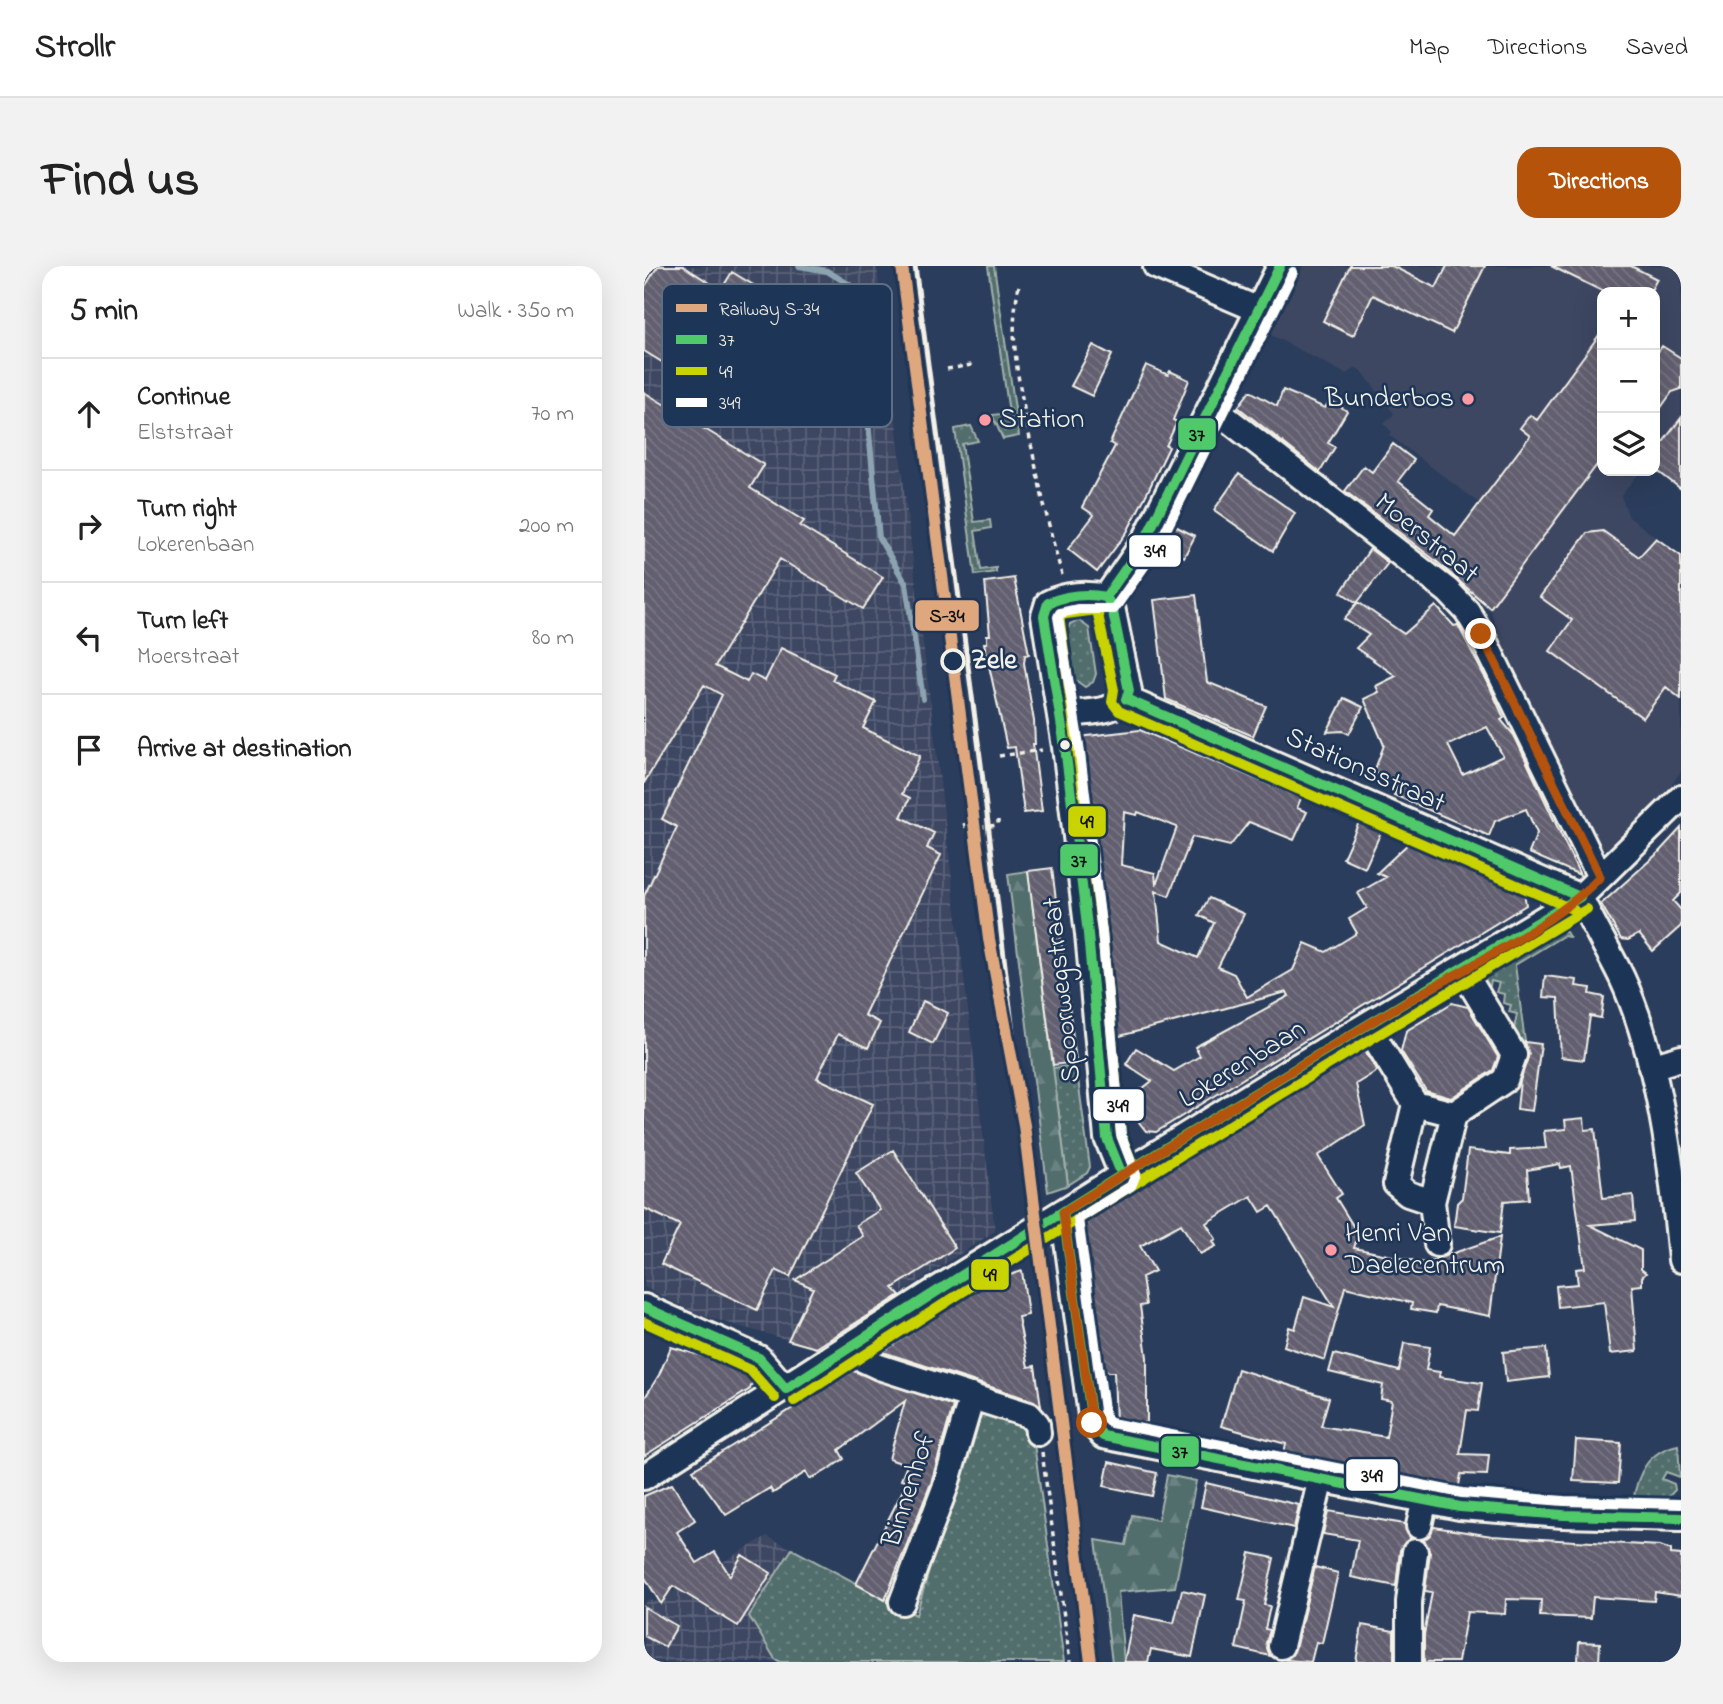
<!DOCTYPE html>
<html lang="en">
<head>
<meta charset="utf-8">
<style>
	body { margin:0; font-family:"Indie Flower",sans-serif; background:#f2f2f2; color:#222 }
	.controls { position:absolute; right:21px; top:21px; display:grid; overflow:hidden; border-radius:14px; box-shadow:0 7px 28px #0002 }
	.controls button { width:63px; height:63px; display:grid; place-items:center; padding:0; border:0; border-bottom:2px solid #e0e0e0; background:#fff; color:#222; font:35px sans-serif }
	.stop { position:absolute; width:21px; height:21px; margin:-16px; border:5px solid #b45309; border-radius:50%; background:#fff }
	.stop.end { background:#b45309; border-color:#fff; box-shadow:0 2px 7px #0008 }
	.list { margin:0; padding:0; list-style:none }
	h2 { display:flex; justify-content:space-between; align-items:center; height:91px; margin:0; padding:0 28px; font-size:30px }
	h2 small { font-size:23px; font-weight:400; color:#767676 }
	.list li { display:grid; grid-template-columns:46px 1fr auto; gap:21px; align-items:center; box-sizing:border-box; height:112px; padding:0 28px; border-top:2px solid #e0e0e0 }
	.list b { display:block; font-size:26px; white-space:nowrap }
	.list p { margin:0; font-size:23px; white-space:nowrap; color:#767676 }
	.list em { font-size:23px; font-style:normal; color:#767676 }
	.icon { flex:none; width:38px; height:38px; fill:none; stroke:currentColor; stroke-width:2; stroke-linecap:round; stroke-linejoin:round }
	.map { position:relative; flex:none; width:1037px; height:1396px; overflow:hidden; border-radius:21px }
	header { display:flex; align-items:center; gap:42px; box-sizing:border-box; height:98px; padding:0 35px; background:#fff; border-bottom:2px solid #e0e0e0 }
	header strong { font-size:33px }
	nav { display:flex; gap:38px; margin-inline-start:auto; font-size:24px }
	.intro { display:flex; align-items:center; justify-content:space-between; box-sizing:border-box; height:168px; padding:0 42px }
	h1 { margin:0; font-size:49px }
	.button { padding:18px 32px; border-radius:21px; background:#b45309; color:#fff; font-size:24px; font-weight:700 }
	main { display:flex; gap:42px; padding:0 42px }
	aside { flex:1; background:#fff; border-radius:21px; box-shadow:0 7px 28px #0002 }
	.map>svg:first-child { display:block }
	.built { fill:#3c4762 }
	.industrial { fill:url(#industrial-grid) }
	.grass { fill:url(#grass-dots); stroke:#a2b0aa; stroke-width:2 }
	.forest { fill:url(#forest-firs); stroke:#a2b0aa; stroke-width:2 }
	.lines { fill:none; stroke-linecap:round; stroke-linejoin:round }
	.stream { stroke:#8ca4b1; stroke-width:6 }
	.building { fill:url(#building-back-hatch); stroke:#f4f1e8; stroke-width:2; fill-rule:evenodd }
	.minor-casing { stroke:#f4f1e8; stroke-width:30 }
	.path { stroke:#f4f1e8; stroke-width:3.5; stroke-dasharray:5 5; stroke-linecap:butt }
	.minor { stroke:#1d3557; stroke-width:24 }
	.rail { stroke:#f4f1e8; stroke-width:5 }
	.bus-1-casing { stroke:#1d3557; stroke-width:16 }
	.bus-2-casing { stroke:#1d3557; stroke-width:16 }
	.bus-3-casing { stroke:#1d3557; stroke-width:16 }
	.bus-1 { stroke:#50c96a; stroke-width:10 }
	.bus-2 { stroke:#c8d300; stroke-width:10 }
	.bus-3 { stroke:#fff; stroke-width:10 }
	.rail-1-casing { stroke:#1d3557; stroke-width:18 }
	.rail-1 { stroke:#dfa77e; stroke-width:12 }
	.route { stroke:#b45309; stroke-width:9 }
	.poi-dot { fill:#ff9aa2; stroke:#1d3557; stroke-width:2.5 }
	.stop-dot { fill:#1d3557; stroke:#f4f1e8; stroke-width:3.5 }
	.bus-dot { fill:#f4f1e8; stroke:#1d3557; stroke-width:2.5 }
	.labels { text-anchor:middle; dominant-baseline:central; stroke-width:5; stroke-linejoin:round; paint-order:stroke }
	.poi-label { font-size:28px; fill:#f4f1e8; stroke:#1d3557; text-anchor:start }
	.street-label { font-size:28px; fill:#f4f1e8; stroke:#1d3557 }
	.stop-label { font-size:28px; font-weight:bold; fill:#f4f1e8; stroke:#1d3557; text-anchor:start }
	.key { fill:#1d3557; stroke:#5e6d82; stroke-width:2 }
	.key-label { font-size:19px; fill:#f4f1e8 }
	.line-badge { stroke:#1d3557; stroke-width:2.5 }
	.pale-badge-label { font-size:19px; text-anchor:middle; font-weight:bold; fill:#111 }
</style>
</head>
<body>
<header>
<strong>Strollr</strong>
<nav><a>Map</a><a>Directions</a><a>Saved</a></nav>
</header>
<div class="intro"><h1>Find us</h1><a class="button">Directions</a></div>
<main>
<aside>
<h2>5 min<small>Walk · 350 m</small></h2>
<ul class="list">
<li><svg class="icon" aria-label="ahead" viewBox="0 0 24 24"><path d="M12 20V5M6 11l6-6 6 6"/></svg><div><b>Continue</b><p>Elststraat</p></div><em>70 m</em></li>
<li><svg class="icon" aria-label="right" viewBox="0 0 24 24"><path d="M7 20v-9h11M14 6l5 5-5 5"/></svg><div><b>Turn right</b><p>Lokerenbaan</p></div><em>200 m</em></li>
<li><svg class="icon" aria-label="left" viewBox="0 0 24 24"><path d="M17 20v-9H6M10 6l-5 5 5 5"/></svg><div><b>Turn left</b><p>Moerstraat</p></div><em>80 m</em></li>
<li><svg class="icon" aria-label="arrive" viewBox="0 0 24 24"><path d="M6 21V4h12l-3 4 3 4H6"/></svg><div><b>Arrive at destination</b></div></li>
</ul>
</aside>
<div class="map">
<svg width="1037" height="1396" viewBox="0 0 1037 1396">
	<defs>
		<pattern id="industrial-grid" width="8" height="8" patternUnits="userSpaceOnUse" patternTransform="scale(1.75)"><rect width="8" height="8" fill="#3c4762"/><path d="M0 4h8M4 0v8" fill="none" stroke="#596278"/></pattern>
		<pattern id="grass-dots" width="8" height="8" patternUnits="userSpaceOnUse" patternTransform="scale(1.75)"><rect width="8" height="8" fill="#516e6d"/><path d="M2 2h.1M6 6h.1" fill="none" stroke="#6b8382" stroke-width="1.8" stroke-linecap="round"/></pattern>
		<pattern id="forest-firs" width="22" height="20" patternUnits="userSpaceOnUse" patternTransform="scale(1.75)"><rect width="22" height="20" fill="#516e6d"/><path d="M5 1l3.5 6h-7zM16 11l3.5 6h-7z" fill="#6b8382"/></pattern>
		<pattern id="building-back-hatch" width="6" height="6" patternUnits="userSpaceOnUse" patternTransform="scale(1.75)"><rect width="6" height="6" fill="#625e6f"/><path d="M-1 5l2 2M0 0l6 6M5-1l2 2" fill="none" stroke="#797684"/></pattern>
	</defs>
	<rect width="100%" height="100%" fill="#2b3d5c"/>
	<filter id="ink" filterUnits="userSpaceOnUse"><feTurbulence type="fractalNoise" baseFrequency=".0143" numOctaves="2"/><feDisplacementMap in="SourceGraphic" scale="14" xChannelSelector="R" yChannelSelector="G"/><feConvolveMatrix kernelMatrix="1 2 1 2 8 2 1 2 1" color-interpolation-filters="sRGB"/></filter>
	<g filter="url(#ink)">
		<path class="built" d="M659 0H1037V223L1011 203V26H958V205H997L977 230 985 251 1037 290V505L1021 528 967 583 953 580 858 381 846 342 789 300 835 237 745 169 748 166 740 158 750 148 718 105 712 102 702 108 625 68Z"/>
		<path class="industrial" d="M0 0H233L351 965 255 1028 219 971 182 994 144 1074 56 1049 0 1021Z
			M123 1270 148 1283 105 1350 131 1393 137 1396H0V1338L4 1333 11 1336Z"/>
		<path class="grass" d="M344 0H350L375 170 359 173 348 149 365 147Z
			M327 160 334 175 318 178 330 256 346 254 347 262 331 265 337 304 352 302V306L331 309 311 163Z
			M434 354 445 362 452 408 449 416 441 421 430 413 423 366 426 358Z
			M916 666H922L925 671 919 670 871 699 881 776 879 791 868 772 873 748 865 746 867 739 859 737 860 728 852 726 855 717 847 715 844 728 833 716Z
			M432 799 446 901 443 907 424 919 409 802Z
			M332 1144 376 1158 390 1178 420 1396H137L131 1393 105 1350 148 1283 272 1349Z
			M1034 1179 1036 1211 1022 1206 1018 1213 1030 1218 1031 1224 1018 1238 989 1236C993 1208 1004 1185 1034 1179Z"/>
		<path class="forest" d="M384 605 424 919 404 926 364 608Z
			M523 1209 552 1215 531 1321 474 1326 480 1396H468L452 1274 482 1279 488 1249 514 1254Z"/>
		<g class="lines">
			<path class="stream" d="M155 0 183 5 206 19 218 92 235 272 262 318 279 433"/>
		</g>
		<path class="building" d="M14 0H39L77 24 88 6 121 26 62 123 0 85V22Z
			M706 0H748L792 22 803 0H841L808 67 729 29 709 70 679 55Z
			M907 0H987L1013 13 1006 26H960Z
			M958 65V192L846 342 792 295 701 225 720 200 728 206 749 178 770 194 754 215 789 243 785 249 811 270 886 170 876 162 886 149 893 154Z
			M449 79 468 89 448 130 427 120Z
			M1018 80 1037 92V123L1028 126 1011 150V90Z
			M502 99 524 109 526 105 545 114 529 154 533 156 522 180 525 181 503 227 483 266 453 306 424 283 450 249 438 241 471 180 466 177Z
			M639 124 681 142 686 134 703 145 684 177 691 181 676 206 594 141 606 125 633 140Z
			M0 126 120 199 106 222 160 255 156 260 239 311 219 343 136 293 71 400 103 416 107 408 121 415 137 382 191 408 188 414 232 436 219 462 276 490 258 528 266 532 257 551 290 567 283 582 297 589 220 749 236 757 224 782 194 768 173 812 229 838 146 1011 132 1004 113 1044 17 998 36 959 0 942V630L33 561 18 553 78 429 60 419 0 517Z
			M1037 152V223L1011 203V187Z
			M595 208 651 247 629 285 570 244Z
			M529 259 551 270 540 291 519 281Z
			M959 265 995 291 1012 272 1037 290V433L1022 421 999 452 906 385 928 354 896 331 943 267Z
			M726 283 744 297 713 337 697 326Z
			M370 312 385 388 381 389 380 397 390 455 391 478H389L398 545 380 547 371 481 363 482 340 377H343V369H346L341 316Z
			M552 329 563 416 622 440 609 470 522 433 510 334Z
			M714 336 760 368 792 340 810 360 814 359 846 421 860 452 857 454 870 469 936 609 885 587 893 567 882 543 851 555 845 570 750 529 755 516 730 506 740 479 720 433 735 426 732 420 752 410 712 382 725 369 700 353ZM843 461 859 490 819 509 804 479Z
			M700 432 719 441 705 468 699 465 683 466Z
			M496 464 657 532 653 542 663 546 650 574 605 556 586 580 548 571 525 630 512 625 517 675 554 692 570 657 555 649 565 632 600 648 574 701 590 708 603 731 649 704 661 677 682 686 713 667 705 653 723 642 714 627 742 611 733 607 765 577 880 626 882 639 512 866 502 865 480 837 508 815 482 798 492 782 530 805 556 790 551 781 645 730 643 726 472 771 435 471ZM480 546 493 549 494 546 533 561 512 619 511 607 477 599Z
			M715 556 737 566 721 602 699 592Z
			M1037 562V627L1029 635 1037 644V660L1009 685 995 668 984 674 977 673 957 638 1014 587Z
			M408 602 432 796 409 799 384 605Z
			M901 710 933 714 932 720 947 722 946 728 960 731 957 752 946 750 940 794 917 791 914 732 899 731Z
			M279 735 304 747 289 778 265 766Z
			M808 737 824 741 854 791 849 804 807 832 782 825 757 785 762 765Z
			M881 776 897 778 888 845 873 843 876 815 885 788Z
			M720 783 733 805 712 818 721 859 674 890 698 928 692 932 714 968 710 982 781 997 856 971 846 1050 793 1040 792 1047 767 1043 768 1037 701 1021 681 1094 640 1080 645 1061 651 1063 660 1031 690 1041 627 940 617 946 607 930 562 957 572 973 569 975 572 980 556 988 537 958 496 980 511 1005 498 1011 502 1039 496 1040 503 1091V1156H472L470 1106H456L436 962 440 953Z
			M940 852 941 864 951 863 959 932 989 929 991 955 946 959 997 984V1003L1002 1007 998 1011V1019L988 1020 993 1085 966 1088 960 1036 914 1041 912 1020 934 1018 932 1003 941 1002 927 900 917 902 916 898 883 904 885 933 860 935 856 967 810 960 813 937 818 932 824 884 866 889V884L902 882 900 865 922 863 921 854Z
			M249 884 311 982 249 1022 256 1029 172 1082 144 1074 169 1022 151 1014 219 970 212 959 236 944 212 907Z
			M378 1005 384 1049 374 1051 384 1101 391 1100 397 1140 390 1135 239 1086 360 1006 366 1009Z
			M760 1077 786 1081 782 1104 796 1106 795 1111 838 1117 834 1145 823 1144 816 1188 845 1189 843 1209 817 1208 814 1225 639 1191 642 1178 577 1160 594 1103 685 1132 677 1160 742 1171 748 1135 737 1133 739 1119 685 1106 690 1088 755 1105Z
			M27 1081 101 1102 109 1114 106 1123 0 1190V1133L15 1109Z
			M902 1082 905 1111 862 1116 859 1086Z
			M209 1105 309 1140 287 1217 241 1334 212 1318 263 1216 257 1214 263 1199 245 1193 261 1135 195 1184 200 1193 180 1206 166 1213 162 1206 129 1227 126 1222 82 1249 49 1204Z
			M932 1174 977 1177 974 1217 929 1215Z
			M465 1196 513 1207 508 1230 460 1220Z
			M562 1217 655 1239 650 1262 557 1241Z
			M28 1218 51 1254 33 1266 53 1297 71 1286 86 1310 98 1289 127 1307 94 1360 29 1320 17 1338 0 1310V1230Z
			M684 1245 760 1258 767 1272 756 1284 752 1320 707 1311 714 1274 679 1268Z
			M790 1261 848 1270 1016 1280 1027 1284V1288L1037 1289V1330L1011 1326 1010 1335 949 1331 947 1352 896 1350 897 1334 862 1333 861 1348 823 1346 814 1396H780V1369L788 1326 781 1325 786 1287 780 1274Z
			M606 1287 630 1292 620 1339 626 1340 621 1363 626 1364 622 1377 626 1390 592 1382 602 1335 595 1334Z
			M671 1301 694 1307 678 1377 672 1376 667 1396 642 1394 651 1383Z
			M538 1324 561 1329 548 1391 507 1383 504 1396H480L490 1349 530 1357Z
			M0 1341 33 1360 21 1381 0 1370Z
			M718 1359 750 1365V1396H712Z
			M935 1376 956 1377 955 1396 934 1395Z"/>
		<g class="lines">
			<g class="minor-casing">
				<path id="minor" d="M512 0 615 44
					M568 141 804 325 823 345 837 368 956 611
					M462 331C444 327 421 328 404 337L400 350 421 481 444 668 463 872 478 909
					M462 331 500 276 636 0
					M482 433 936 631
					M416 448C438 446 476 449 485 425L468 341 462 331
					M936 631C949 659 965 685 978 712 1015 792 1029 907 1037 994
					M723 759 771 838 810 848 861 814 870 789 818 703
					M1007 801 1037 792
					M771 838 752 918 764 928 788 936
					M419 946 448 1157 459 1170 816 1241 919 1249 1037 1252
					M793 978 788 936 810 848
					M0 1041 115 1092 142 1123
					M201 1085 235 1101 385 1149 393 1158 394 1167
					M0 1211 297 1021 654 800 936 631 1037 532
					M775 1260 781 1232
					M258 1336 301 1222 328 1130
					M637 1380 677 1212
					M765 1396V1336L771 1286"/>
			</g>
			<path class="path" d="M375 20C364 67 374 111 383 158 393 209 404 259 418 309
				M303 103 328 99
				M355 490 398 484
				M320 557 322 563 354 559V554
				M398 1186 426 1396"/>
			<use href="#minor" class="minor"/>
			<path class="rail" d="M271 0 337 498 380 859"/>
			<g class="bus-1-casing">
				<path id="bus-1" d="M462 331C442 327 423 329 404 337L400 350 421 481 444 668 463 872 478 909
					M462 331 468 341 485 425 482 433 936 631
					M462 331 500 276 636 0
					M419 946 448 1157 459 1170 816 1241 919 1249 1037 1252
					M0 1041 115 1092 142 1123
					M142 1123C402 952 669 791 936 631"/>
			</g>
			<g class="bus-2-casing">
				<path id="bus-2" d="M491 904 477 869 458 666 415 349 453 344 470 424 468 436 475 445 930 644
					M0 1056 106 1104 131 1132
					M150 1135C410 964 676 803 943 643"/>
			</g>
			<g class="bus-3-casing">
				<path id="bus-3" d="M649 6 513 282 470 343H434L416 347 414 351 435 479 458 666 477 869 492 908 487 920 434 953 461 1151 467 1157 818 1227 920 1235 1037 1238"/>
			</g>
			<use href="#bus-1" class="bus-1"/>
			<use href="#bus-2" class="bus-2"/>
			<use href="#bus-3" class="bus-3"/>
			<g class="rail-1-casing">
				<path id="rail-1" d="M258 0 345 673 380 859 447 1396"/>
			</g>
			<use href="#rail-1" class="rail-1"/>
		</g>
	</g>
	<g class="lines" filter="url(#ink)">
		<path class="route" d="M448 1157 419 946C530 877 642 807 755 740 819 703 906 663 956 611L837 368"/>
	</g>
	<g class="poi-dot">
		<circle cx="824" cy="133" r="7"/>
		<circle cx="341" cy="154" r="7"/>
		<circle cx="687" cy="984" r="7"/>
	</g>
	<circle class="stop-dot" cx="309" cy="395" r="11"/>
	<circle class="bus-dot" cx="421" cy="479" r="6"/>
	<g class="labels">
		<g class="poi-label">
			<text x="810" y="133" text-anchor="end">Bunderbos</text>
			<text x="355" y="154">Station</text>
			<text x="701" y="968">Henri Van<tspan x="701" dy="32">Daelecentrum</tspan></text>
		</g>
		<g class="street-label">
			<text transform="translate(782 273) rotate(39)">Moerstraat</text>
			<text transform="translate(721 505) rotate(24)">Stationsstraat</text>
			<text transform="translate(419 724) rotate(-96)">Spoorwegstraat</text>
			<text transform="translate(599 799) rotate(-32)">Lokerenbaan</text>
			<text transform="translate(266 1224) rotate(-72)">Binnenhof</text>
		</g>
		<g class="stop-label">
			<text x="327" y="395">Zele</text>
		</g>
	</g>
	<rect x="18" y="18" width="230" height="143" rx="10" class="key"/>
	<rect x="32" y="38" width="31" height="8" fill="#dfa77e"/>
	<rect x="32" y="69" width="31" height="9" fill="#50c96a"/>
	<rect x="32" y="101" width="31" height="8" fill="#c8d300"/>
	<rect x="32" y="132" width="31" height="9" fill="#fff"/>
	<g class="key-label">
		<text x="75" y="49">Railway S-34</text>
		<text x="75" y="80">37</text>
		<text x="75" y="112">49</text>
		<text x="75" y="143">349</text>
	</g>
	<g class="line-badge">
		<rect x="533" y="151" width="40" height="34" rx="7" fill="#50c96a"/>
		<rect x="484" y="268" width="54" height="34" rx="7" fill="#fff"/>
		<rect x="270" y="333" width="66" height="33" rx="7" fill="#dfa77e"/>
		<rect x="423" y="539" width="40" height="33" rx="7" fill="#c8d300"/>
		<rect x="415" y="577" width="40" height="34" rx="7" fill="#50c96a"/>
		<rect x="448" y="822" width="53" height="34" rx="7" fill="#fff"/>
		<rect x="326" y="992" width="40" height="33" rx="7" fill="#c8d300"/>
		<rect x="516" y="1169" width="40" height="33" rx="7" fill="#50c96a"/>
		<rect x="701" y="1192" width="54" height="34" rx="7" fill="#fff"/>
	</g>
	<g class="pale-badge-label">
		<text x="553" y="175">37</text>
		<text x="511" y="291">349</text>
		<text x="303" y="356">S-34</text>
		<text x="443" y="562">49</text>
		<text x="435" y="601">37</text>
		<text x="474" y="846">349</text>
		<text x="346" y="1015">49</text>
		<text x="536" y="1192">37</text>
		<text x="728" y="1216">349</text>
	</g>
</svg>
<div class="controls">
<button>+</button>
<button>−</button>
<button><svg class="icon" aria-label="layers" viewBox="0 0 24 24"><path d="M12 4l9 5-9 5-9-5zM3 14l9 5 9-5"/></svg></button>
</div>
<div class="stop" style="left:448px;top:1157px"></div>
<div class="stop end" style="left:837px;top:368px"></div>
</div>
</main>
</body>
</html>
